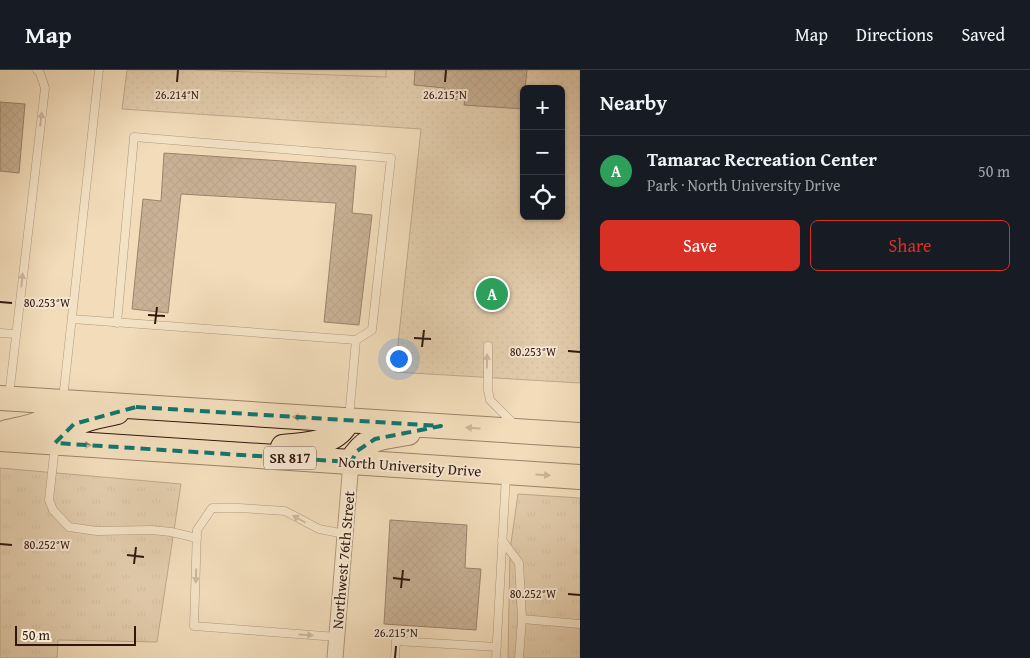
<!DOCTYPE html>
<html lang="en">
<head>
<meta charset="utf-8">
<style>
	body { margin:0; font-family:"Gentium Book Plus",serif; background:#20242c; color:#f1f3f6 }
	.controls { position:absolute; right:15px; top:15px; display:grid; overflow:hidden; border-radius:8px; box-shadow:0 1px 4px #0004 }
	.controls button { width:45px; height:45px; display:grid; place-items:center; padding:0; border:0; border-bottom:1px solid #363941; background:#171b24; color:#f1f3f6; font:25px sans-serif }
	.scale { position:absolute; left:15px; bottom:12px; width:121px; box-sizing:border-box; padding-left:5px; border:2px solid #30170d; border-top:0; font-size:14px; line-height:18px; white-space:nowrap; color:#30170d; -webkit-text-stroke:4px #f7e8d2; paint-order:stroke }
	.you { position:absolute; left:398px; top:288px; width:18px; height:18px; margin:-12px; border:4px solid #fff; border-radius:50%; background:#1a73e8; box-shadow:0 0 0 8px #1a73e833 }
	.badge { display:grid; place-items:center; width:32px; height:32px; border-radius:50%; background:#d93025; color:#fff; font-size:16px; font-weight:700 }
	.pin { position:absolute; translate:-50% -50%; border:2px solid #fff; box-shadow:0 1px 5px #0006 }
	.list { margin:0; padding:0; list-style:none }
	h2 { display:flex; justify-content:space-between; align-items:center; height:65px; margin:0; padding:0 20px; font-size:21px }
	h2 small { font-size:16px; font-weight:400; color:#9ea1a6 }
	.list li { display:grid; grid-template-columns:32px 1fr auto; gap:15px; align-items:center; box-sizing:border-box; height:70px; padding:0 20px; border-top:1px solid #363941 }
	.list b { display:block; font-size:19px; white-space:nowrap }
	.list p { margin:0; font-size:16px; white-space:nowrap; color:#9ea1a6 }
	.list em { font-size:16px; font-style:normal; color:#9ea1a6 }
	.actions { display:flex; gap:10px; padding:15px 20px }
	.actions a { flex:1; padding:11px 0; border:1px solid #d93025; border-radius:8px; text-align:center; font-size:18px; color:#d93025 }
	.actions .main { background:#d93025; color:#fff }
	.icon { flex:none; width:28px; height:28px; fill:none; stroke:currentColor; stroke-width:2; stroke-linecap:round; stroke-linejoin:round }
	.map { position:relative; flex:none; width:580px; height:588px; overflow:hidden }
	header { display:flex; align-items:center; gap:30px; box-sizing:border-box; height:70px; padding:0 25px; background:#171b24; border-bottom:1px solid #363941 }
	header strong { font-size:24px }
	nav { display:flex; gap:28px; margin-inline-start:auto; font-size:18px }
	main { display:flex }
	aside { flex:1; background:#171b24 }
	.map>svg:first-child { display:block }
	.grass { fill:url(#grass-tufts); stroke:#806955 }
	.park { fill:url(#park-dots); stroke:#806955; fill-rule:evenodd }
	.garden { fill:#d1bb9d; stroke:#806955 }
	.building { fill:url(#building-cross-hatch); stroke:#30170d }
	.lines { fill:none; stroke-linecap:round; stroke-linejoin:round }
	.service-casing { stroke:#604838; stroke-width:9 }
	.minor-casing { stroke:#604838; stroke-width:17 }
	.primary-casing { stroke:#30170d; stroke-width:26 }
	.service { stroke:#f7e8d2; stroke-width:8 }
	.minor { stroke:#f7e8d2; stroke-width:15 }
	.primary { stroke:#f2dcba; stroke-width:24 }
	.oneway { fill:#9d8a79 }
	.oneway2 { fill:#9b836c }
	.marked { fill:none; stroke:#0f766e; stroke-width:4; stroke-dasharray:10 6; stroke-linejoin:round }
	.ticks { fill:none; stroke:#30170d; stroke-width:2 }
	.labels { text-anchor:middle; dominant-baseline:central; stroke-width:4; stroke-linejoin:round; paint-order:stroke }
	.shield { fill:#f7e8d2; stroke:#6c5648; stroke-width:1 }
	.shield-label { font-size:14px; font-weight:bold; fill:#30170d }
	.street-label { font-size:15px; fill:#30170d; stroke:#f7e8d2 }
	.ticks-label { font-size:12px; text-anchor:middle; fill:#30170d; stroke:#f7e8d2; stroke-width:4; stroke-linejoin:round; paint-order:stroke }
</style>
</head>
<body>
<header>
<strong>Map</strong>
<nav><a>Map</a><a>Directions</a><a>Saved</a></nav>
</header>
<main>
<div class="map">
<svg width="580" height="588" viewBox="0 0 580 588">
	<defs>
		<pattern id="grass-tufts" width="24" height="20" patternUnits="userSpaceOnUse" patternTransform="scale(1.25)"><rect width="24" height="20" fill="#d1bb9d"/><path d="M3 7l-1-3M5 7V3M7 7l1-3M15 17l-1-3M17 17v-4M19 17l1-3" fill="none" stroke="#b4a086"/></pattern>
		<pattern id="park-dots" width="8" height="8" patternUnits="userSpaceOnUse" patternTransform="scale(1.25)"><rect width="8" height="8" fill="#d1bb9d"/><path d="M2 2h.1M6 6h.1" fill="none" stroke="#b4a086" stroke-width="1.8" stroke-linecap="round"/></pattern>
		<pattern id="building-cross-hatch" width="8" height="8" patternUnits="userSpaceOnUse" patternTransform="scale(1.25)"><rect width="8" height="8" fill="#957d67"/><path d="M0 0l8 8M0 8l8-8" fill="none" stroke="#7a6553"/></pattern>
	</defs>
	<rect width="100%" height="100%" fill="#f2dcba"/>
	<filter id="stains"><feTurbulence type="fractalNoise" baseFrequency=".004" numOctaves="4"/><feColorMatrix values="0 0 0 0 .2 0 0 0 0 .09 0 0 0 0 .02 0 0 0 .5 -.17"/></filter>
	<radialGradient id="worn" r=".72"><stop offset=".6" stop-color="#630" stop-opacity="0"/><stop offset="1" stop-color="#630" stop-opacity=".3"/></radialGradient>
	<path class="grass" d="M0 398 181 414 157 572 58 570 57 588H0Z
		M518 424 580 428V588H508L510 480Z"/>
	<path class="park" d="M127 0H580V313L395 302 421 59 122 39ZM524 19H561V146H524Z"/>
	<path class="garden" d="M196 0H386V7Z"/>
	<path class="building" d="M415 0H527L525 19H524V39L464 35 465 30 444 29 445 18 414 15Z
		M0 32 25 34 19 103 0 101Z
		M164 83 356 96 352 143 372 145 359 255 324 252 336 133 181 124 168 243 132 239 143 129 161 131Z
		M390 450 467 455 465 498 481 499 476 560 384 554Z"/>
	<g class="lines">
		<g class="service-casing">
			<path id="service" d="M72 249 356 270
				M117 253 134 67 391 88 372 260 356 270 349 348
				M0 263 16 264
				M488 276V320L490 330 515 355
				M9 326 45 18 40 3 37 0
				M63 329 99 0
				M55 375 49 430 53 440 69 457 97 461 152 460 171 462 197 468
				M502 470 519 493 522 549 519 588
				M522 549 580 554
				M337 567 194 556 197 460 212 438H239L285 441 319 459 345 464
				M395 588 396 571 497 577
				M496 588 506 405"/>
		</g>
		<g class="minor-casing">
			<path id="minor" d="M335 588 351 392"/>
		</g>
		<g class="primary-casing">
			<path id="primary" d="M0 328 580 365
				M4 363C31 356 48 357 63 332
				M0 369 580 407
				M55 373C75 348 88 349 117 342
				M283 377C308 374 336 375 348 350
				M351 392C366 366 380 368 408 363"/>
		</g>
		<use href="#service" class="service"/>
		<use href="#minor" class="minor"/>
		<use href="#primary" class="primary"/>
	</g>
	<defs><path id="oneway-solid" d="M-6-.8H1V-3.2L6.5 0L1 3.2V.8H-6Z" transform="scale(1.25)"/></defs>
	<g class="oneway">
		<use href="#oneway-solid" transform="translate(41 49) rotate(-83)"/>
		<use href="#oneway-solid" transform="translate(22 210) rotate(-84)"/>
		<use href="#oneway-solid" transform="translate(487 291) rotate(-89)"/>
		<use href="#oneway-solid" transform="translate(299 449) rotate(-151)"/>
		<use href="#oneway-solid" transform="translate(196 506) rotate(92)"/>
		<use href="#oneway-solid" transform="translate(306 565) rotate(4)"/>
	</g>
	<g class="oneway2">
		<use href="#oneway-solid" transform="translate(300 347) rotate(-176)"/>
		<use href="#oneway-solid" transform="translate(473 358) rotate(-176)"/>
		<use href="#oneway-solid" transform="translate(84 375) rotate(4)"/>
		<use href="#oneway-solid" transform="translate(543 405) rotate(4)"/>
	</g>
	<path d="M0 0H580V588H0ZM136 337 441 356 375 369 357 381 351 392 55 373 74 354Z" fill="#f2dcba" fill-opacity=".55" fill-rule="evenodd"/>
	<path class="marked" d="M136 337 441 356 375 369 357 381 351 392 55 373 74 354Z"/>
	<path class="ticks" d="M177 12 178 0M445 12 446 0M0 232 12 233M148 245 165 246M155 254 157 237M414 268 431 269M422 277 424 260M568 281 580 282M0 474 12 475M127 485 144 487M134 494 136 477M393 508 410 510M401 518 403 500M568 524 580 525M395 588 396 576"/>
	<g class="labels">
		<rect class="shield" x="264" y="376.5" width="52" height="23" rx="4"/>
		<g class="shield-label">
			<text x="290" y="388">SR 817</text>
		</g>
		<g class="street-label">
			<text transform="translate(410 396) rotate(4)">North University Drive</text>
			<text transform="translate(343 490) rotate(-85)">Northwest 76th Street</text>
		</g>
	</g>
	<g class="ticks-label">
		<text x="177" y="29">26.214°N</text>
		<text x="445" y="29">26.215°N</text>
		<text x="47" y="237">80.253°W</text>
		<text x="533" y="286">80.253°W</text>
		<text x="47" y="479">80.252°W</text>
		<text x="533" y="528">80.252°W</text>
		<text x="396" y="567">26.215°N</text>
	</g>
	<rect width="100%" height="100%" filter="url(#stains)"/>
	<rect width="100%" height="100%" fill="url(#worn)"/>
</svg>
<div class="controls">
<button>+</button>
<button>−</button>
<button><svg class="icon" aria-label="locate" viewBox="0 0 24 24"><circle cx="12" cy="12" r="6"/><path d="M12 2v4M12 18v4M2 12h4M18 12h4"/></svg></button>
</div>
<div class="scale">50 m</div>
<div class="you"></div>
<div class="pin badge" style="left:492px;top:224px;background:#2e9e5b">A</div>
</div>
<aside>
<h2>Nearby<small></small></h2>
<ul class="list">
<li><span class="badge" style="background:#2e9e5b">A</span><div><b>Tamarac Recreation Center</b><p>Park · North University Drive</p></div><em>50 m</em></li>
</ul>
<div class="actions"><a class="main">Save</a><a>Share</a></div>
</aside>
</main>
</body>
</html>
